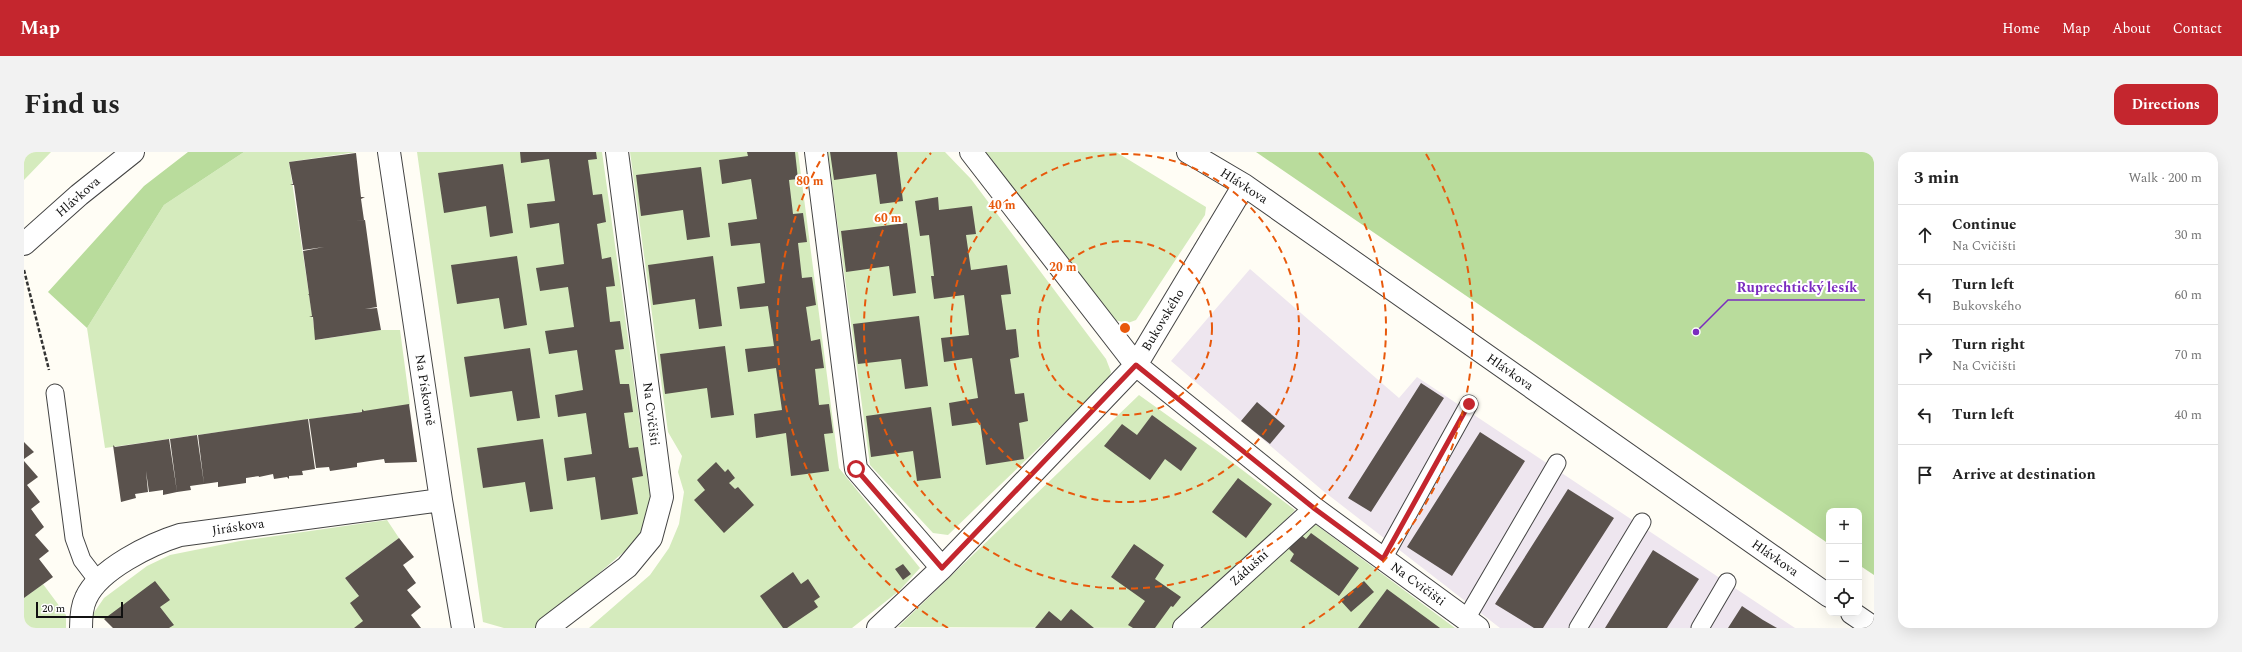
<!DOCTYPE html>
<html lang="en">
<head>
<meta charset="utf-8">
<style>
	body { margin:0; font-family:Spectral,serif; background:#f2f2f2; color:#222 }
	.controls { position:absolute; right:12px; bottom:12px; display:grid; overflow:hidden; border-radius:8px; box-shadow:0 4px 16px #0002 }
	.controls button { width:36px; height:36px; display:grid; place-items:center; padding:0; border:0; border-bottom:1px solid #e0e0e0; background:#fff; color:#222; font:20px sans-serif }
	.scale { position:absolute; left:12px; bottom:10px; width:87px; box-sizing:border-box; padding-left:4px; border:2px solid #111; border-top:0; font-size:11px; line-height:14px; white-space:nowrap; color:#111; -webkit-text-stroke:3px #fff; paint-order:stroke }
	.stop { position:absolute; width:12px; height:12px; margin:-9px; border:3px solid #c4262e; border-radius:50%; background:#fff }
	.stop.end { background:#c4262e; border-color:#fff; box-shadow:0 1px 4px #0008 }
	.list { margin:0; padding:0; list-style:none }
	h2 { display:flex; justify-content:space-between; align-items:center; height:52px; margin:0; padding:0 16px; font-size:17px }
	h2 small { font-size:13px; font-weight:400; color:#767676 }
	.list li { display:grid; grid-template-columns:26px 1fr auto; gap:12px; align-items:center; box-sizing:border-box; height:60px; padding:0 16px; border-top:1px solid #e0e0e0 }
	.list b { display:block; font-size:15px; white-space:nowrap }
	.list p { margin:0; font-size:13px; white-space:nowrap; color:#767676 }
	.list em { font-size:13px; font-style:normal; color:#767676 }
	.icon { flex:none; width:22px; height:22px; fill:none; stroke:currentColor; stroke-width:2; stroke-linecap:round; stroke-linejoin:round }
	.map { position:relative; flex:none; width:1850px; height:476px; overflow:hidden; border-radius:12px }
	header { display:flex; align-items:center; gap:24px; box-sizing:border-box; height:56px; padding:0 20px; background:#c4262e; color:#fff }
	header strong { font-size:19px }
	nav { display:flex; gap:22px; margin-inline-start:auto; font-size:14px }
	.intro { display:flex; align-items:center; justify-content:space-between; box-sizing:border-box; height:96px; padding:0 24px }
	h1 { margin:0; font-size:28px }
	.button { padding:10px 18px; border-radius:12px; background:#c4262e; color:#fff; font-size:14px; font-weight:700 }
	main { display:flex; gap:24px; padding:0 24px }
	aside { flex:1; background:#fff; border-radius:12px; box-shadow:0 4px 16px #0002 }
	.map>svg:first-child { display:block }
	.industrial { fill:#eee6ef }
	.green { fill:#d5ebbd }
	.forest { fill:#b9dc9c }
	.building { fill:#5a524d }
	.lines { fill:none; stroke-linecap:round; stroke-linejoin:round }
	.lane-casing { stroke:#444; stroke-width:19 }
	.street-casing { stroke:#444; stroke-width:24 }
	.path { stroke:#333; stroke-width:2.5; stroke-dasharray:4 2; stroke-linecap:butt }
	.lane { stroke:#fff; stroke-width:17 }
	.street { stroke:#fff; stroke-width:22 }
	.route { stroke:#c4262e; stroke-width:5 }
	.ring { fill:none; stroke:#e8590c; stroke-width:2; stroke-dasharray:7 5 }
	.labels { text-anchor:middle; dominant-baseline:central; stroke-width:4; stroke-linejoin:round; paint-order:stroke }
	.street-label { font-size:13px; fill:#111; stroke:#fff }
	.centre { fill:#e8590c; stroke:#fff; stroke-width:2 }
	.ring-label { font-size:12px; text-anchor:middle; font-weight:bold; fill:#e8590c; stroke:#fff; stroke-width:4; stroke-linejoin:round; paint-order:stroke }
	.leader { fill:none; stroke:#7b2cbf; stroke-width:1.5 }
	.callout-dot { fill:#7b2cbf; stroke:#fff; stroke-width:1.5 }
	.callout-label { font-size:14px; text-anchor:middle; font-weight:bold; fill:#7b2cbf; stroke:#fff; stroke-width:4; stroke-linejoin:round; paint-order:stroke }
</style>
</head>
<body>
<header>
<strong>Map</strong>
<nav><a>Home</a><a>Map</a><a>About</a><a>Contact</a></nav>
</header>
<div class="intro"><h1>Find us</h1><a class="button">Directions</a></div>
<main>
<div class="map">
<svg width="1850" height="476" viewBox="0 0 1850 476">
	<rect width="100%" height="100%" fill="#fffdf5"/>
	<path class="industrial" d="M1226 117 1375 246 1393 225 1771 476H1476L1298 338 1147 209Z"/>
	<path class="green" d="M0 0H27L0 28Z
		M220 0H332L265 10 292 188 357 178H376L386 253 81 296 63 176 140 53Z
		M393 0H578L629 365 616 386 511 476H480L459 470Z
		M606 0H774L815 316 896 416 875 439 828 476H565L626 423 645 396 655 372 660 340 654 320 658 304 644 280Z
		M804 0H921L947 27 1082 207 1087 220 1083 230 924 383 909 381 846 313Z
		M962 0H1092L1182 55 1181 63 1112 168 1104 171 1090 168Z
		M1115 243 1196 301 1271 358 1227 405 1148 476 874 475Z
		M363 368 375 386 321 426 335 444 340 476H141L136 455 80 467 67 465 80 446 123 414 146 403 216 389Z
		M1291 372 1431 476H1170Z
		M19 432 42 463V476H0V446Z"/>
	<path class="forest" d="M164 0H220L140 53 63 176 24 140 120 34Z
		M1232 0H1850V423L1835 413V359H1805V392Z"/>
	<path class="building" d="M496 0H572L573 7 564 8 569 43 578 42 582 70 573 72 578 107 587 105 591 134 582 135 586 170 596 169 600 197 591 198 596 232H605L609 260 600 261 605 296 614 295 619 324 608 326 614 362 577 368 571 325 543 329 540 306 568 302 562 261 534 265 531 243 559 238 553 198 525 202 521 179 550 175 544 135 516 139 512 116 540 112 535 71 506 76 503 52 531 49 525 7 497 11Z
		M723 0H771L774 27 765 28 769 62 779 61 783 90 774 91 778 126 788 125 792 153 782 155 787 189 796 187 800 216 791 217 795 253 805 252 809 281 800 282 805 319 767 324 762 281 732 286 730 262 758 258 752 216 724 220 721 197 750 194 744 154 716 157 713 135 741 131 736 91 707 94 704 71 733 67 727 27 698 32 695 8 724 4Z
		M806 0H873L879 49 856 52 852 22 810 28Z
		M332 1 337 45H341L337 47 340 68 329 69 341 68 353 155 341 157 353 156 357 178 291 188 289 165H285L288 164 285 143H284L285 142 279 99 300 95 279 98 270 33H266L269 32 265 10Z
		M479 12 489 81 466 85 462 54 420 61 414 21Z
		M677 15 686 85 663 88 659 58 617 64 612 23Z
		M914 45 915 58 948 54 952 82 942 83 947 118 983 113 987 142 977 143 982 178 992 177 995 205 986 207 991 242 1000 241 1004 269 995 271 1000 307 962 313 956 270 928 274 925 251 954 246 948 206 920 210 917 186 945 183 940 143 910 147 907 124H910L905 83 896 84 891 49Z
		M883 71 892 141 869 144 865 114 822 120 817 79Z
		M493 104 503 173 480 177 475 146 433 152 427 113Z
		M689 104 698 174 675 177 671 147 629 153 624 113Z
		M895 164 904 234 881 237 877 207 834 212 829 172Z
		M701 194 710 263 687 266 683 236 641 242 636 202Z
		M506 196 516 266 493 269 488 239 446 245 440 205Z
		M1397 231 1420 246 1347 360 1324 346Z
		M1233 250 1261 274 1246 292 1217 269Z
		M385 252 393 310 361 311 360 307 346 309 345 301 346 309 333 311V315L306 319 305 315 292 316 285 267 338 260V257L340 259Z
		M907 255 917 326 893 329 889 299 847 305 842 264Z
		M1128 263 1173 296 1157 319 1141 307 1126 328 1080 294 1098 272 1113 283Z
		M284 267 291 317 278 319 279 323 265 324V327L263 325 250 327 249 322 235 325 232 304 235 324 222 326V331L208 333 201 279Z
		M201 279 208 333 194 335V330L180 332 174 283Z
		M1456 280 1501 309 1428 424 1383 395Z
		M173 283 180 332 166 334 167 338 153 340 146 287Z
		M145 287 153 340 139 343V338L125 340 122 319 124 340 111 342 112 346 97 350 89 293 91 295Z
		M519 287 529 357 506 360 501 330 459 336 453 296Z
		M0 290 10 300 0 307Z
		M0 309 14 325 3 333 16 350 7 357 20 375 11 383 25 399 15 407 29 425 0 446Z
		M692 310 701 320 704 317 711 326 705 331 711 337 714 335 730 353 700 381 670 348 681 338 673 328Z
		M1214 326 1248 352 1222 386 1188 360Z
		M1544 337 1590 366 1519 476H1510L1471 452Z
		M1287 381 1335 416 1315 444 1266 409 1270 402 1265 397 1276 382 1282 387Z
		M375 386 390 405 379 413 392 431 383 438 397 455 387 463 397 476H330L339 469 326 451 335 444 321 426Z
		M1110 392 1140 413 1131 427 1157 445 1149 455 1147 454 1131 476H1109L1104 473 1121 449 1087 425Z
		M1629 398 1675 427 1643 476H1581Z
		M879 412 887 422 879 428 871 417Z
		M769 420 777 432 784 427 796 445 790 449 794 455 763 476H759L736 444Z
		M131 429 146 448 136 455 150 473 145 476H89L80 467Z
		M1340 429 1350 440 1327 460 1316 448Z
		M1363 437 1416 476H1334Z
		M1718 454 1739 468 1753 476H1704Z
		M1047 457 1070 476H1011L1025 459 1037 469Z"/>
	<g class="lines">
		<g class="lane-casing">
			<path id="lane" d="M31 241 50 386 58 408 74 429
				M1359 407 1445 252
				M1442 467 1533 311
				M1554 476 1618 370
				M1676 476 1703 430"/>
		</g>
		<g class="street-casing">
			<path id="street" d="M365 0 417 348 439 476
				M792 0 832 317 918 416
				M947 0 1112 213 1291 357 1454 476
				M1164 0 1220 33 1805 444
				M0 92 55 43 109 0
				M1828 461 1850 476
				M57 476C57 467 58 454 62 446 75 417 127 392 156 383L417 348
				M523 476 603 415 627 386 638 345 593 0
				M854 476 918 416 1112 213 1220 33
				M1160 476 1291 357"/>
		</g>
		<path class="path" d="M0 118 25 218"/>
		<use href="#lane" class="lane"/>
		<use href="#street" class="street"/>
	</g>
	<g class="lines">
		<path class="route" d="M832 317 918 416 1112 213 1291 357 1359 407 1445 252"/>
	</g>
	<g class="ring">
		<circle cx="1101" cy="176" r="87"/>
		<circle cx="1101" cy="176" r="174"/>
		<path d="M1295 1A261 261 0 1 1 907 1"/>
		<path d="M924 476A348 348 0 0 1 800 2M1402 2A348 348 0 0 1 1278 476"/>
	</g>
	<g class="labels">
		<g class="street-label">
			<text transform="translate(1220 34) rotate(33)">Hlávkova</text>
			<text transform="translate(54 45) rotate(-41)">Hlávkova</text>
			<text transform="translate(1139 168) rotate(-59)">Bukovského</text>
			<text transform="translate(1486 220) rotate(35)">Hlávkova</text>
			<text transform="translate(401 238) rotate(81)">Na Pískovně</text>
			<text transform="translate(627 262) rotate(83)">Na Cvičišti</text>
			<text transform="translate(214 375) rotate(-8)">Jiráskova</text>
			<text transform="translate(1751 406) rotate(35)">Hlávkova</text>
			<text transform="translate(1225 416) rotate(-42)">Zádušní</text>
			<text transform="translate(1394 432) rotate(36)">Na Cvičišti</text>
		</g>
	</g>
	<circle cx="1101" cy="176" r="6" class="centre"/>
	<g class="ring-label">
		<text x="786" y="33">80 m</text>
		<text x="978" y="57">40 m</text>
		<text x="864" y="70">60 m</text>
		<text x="1039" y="119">20 m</text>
	</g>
	<path class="leader" d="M1672 180L1704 148H1841"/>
	<circle class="callout-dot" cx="1672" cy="180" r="4"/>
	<g class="callout-label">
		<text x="1773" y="140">Ruprechtický lesík</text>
	</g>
</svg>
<div class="controls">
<button>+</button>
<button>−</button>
<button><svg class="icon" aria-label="locate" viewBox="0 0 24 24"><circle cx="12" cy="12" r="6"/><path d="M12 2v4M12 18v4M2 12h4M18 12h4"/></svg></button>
</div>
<div class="scale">20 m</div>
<div class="stop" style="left:832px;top:317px"></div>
<div class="stop end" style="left:1445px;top:252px"></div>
</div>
<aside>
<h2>3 min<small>Walk · 200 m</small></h2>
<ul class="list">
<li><svg class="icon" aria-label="ahead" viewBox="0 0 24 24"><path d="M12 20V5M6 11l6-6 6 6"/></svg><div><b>Continue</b><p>Na Cvičišti</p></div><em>30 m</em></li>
<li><svg class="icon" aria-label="left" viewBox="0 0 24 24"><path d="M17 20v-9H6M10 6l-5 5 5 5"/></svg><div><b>Turn left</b><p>Bukovského</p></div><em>60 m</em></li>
<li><svg class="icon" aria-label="right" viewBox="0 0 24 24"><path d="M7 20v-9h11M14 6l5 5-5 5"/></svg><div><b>Turn right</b><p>Na Cvičišti</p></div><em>70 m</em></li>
<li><svg class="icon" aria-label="left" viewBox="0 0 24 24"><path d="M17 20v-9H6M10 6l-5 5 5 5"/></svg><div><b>Turn left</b></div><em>40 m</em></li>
<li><svg class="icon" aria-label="arrive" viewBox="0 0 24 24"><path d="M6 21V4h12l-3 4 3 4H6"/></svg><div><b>Arrive at destination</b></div></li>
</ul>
</aside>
</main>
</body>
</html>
